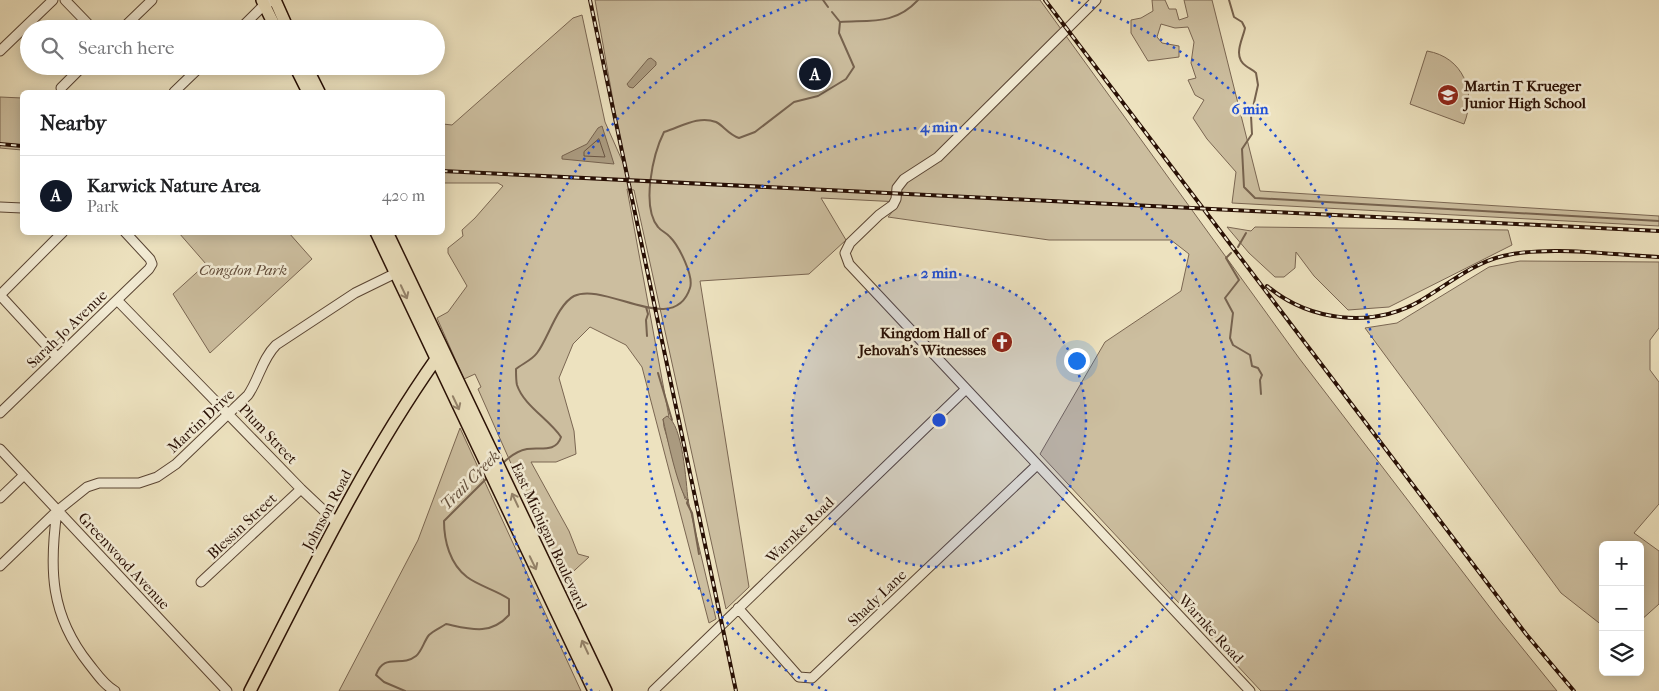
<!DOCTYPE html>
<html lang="en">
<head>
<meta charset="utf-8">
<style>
	body { margin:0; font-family:"IM FELL French Canon",serif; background:#f6f6f6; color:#202124 }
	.controls { position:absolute; right:15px; bottom:15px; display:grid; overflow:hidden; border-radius:8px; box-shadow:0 2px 12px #0003 }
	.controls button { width:45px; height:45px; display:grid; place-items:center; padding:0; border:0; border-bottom:1px solid #e0e0e0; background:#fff; color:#202124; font:25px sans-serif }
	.you { position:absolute; left:1076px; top:360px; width:18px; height:18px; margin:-12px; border:4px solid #fff; border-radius:50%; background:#1a73e8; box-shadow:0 0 0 8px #1a73e833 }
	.badge { display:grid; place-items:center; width:32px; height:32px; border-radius:50%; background:#111827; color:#fff; font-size:16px; font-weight:700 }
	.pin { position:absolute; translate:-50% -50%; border:2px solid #fff; box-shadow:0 1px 5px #0006 }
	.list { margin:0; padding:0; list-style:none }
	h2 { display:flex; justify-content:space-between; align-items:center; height:65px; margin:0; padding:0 20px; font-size:21px }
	h2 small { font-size:16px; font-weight:400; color:#757577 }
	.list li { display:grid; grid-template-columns:32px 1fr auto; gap:15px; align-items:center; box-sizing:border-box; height:80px; padding:0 20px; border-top:1px solid #e0e0e0 }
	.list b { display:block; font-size:19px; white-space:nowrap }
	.list p { margin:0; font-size:16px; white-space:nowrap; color:#757577 }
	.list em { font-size:16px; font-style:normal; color:#757577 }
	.icon { flex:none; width:28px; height:28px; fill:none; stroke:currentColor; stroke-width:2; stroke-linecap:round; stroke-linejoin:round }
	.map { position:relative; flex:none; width:1659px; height:691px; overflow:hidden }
	.search { position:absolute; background:#fff; box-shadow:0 2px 12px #0003; left:20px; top:20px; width:425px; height:55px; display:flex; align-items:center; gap:12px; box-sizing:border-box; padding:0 18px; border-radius:28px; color:#757577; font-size:19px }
	.panel { position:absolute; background:#fff; box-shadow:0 2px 12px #0003; left:20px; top:90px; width:425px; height:145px; border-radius:8px }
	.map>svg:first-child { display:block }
	.green { fill:#ccbe9f; stroke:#7a6652 }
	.water { fill:#aa9a7f; stroke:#76624e }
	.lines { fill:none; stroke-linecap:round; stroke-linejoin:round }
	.shore { stroke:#695442; stroke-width:1 }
	.stream { stroke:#76624e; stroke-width:2 }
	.minor-casing { stroke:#594433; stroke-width:11 }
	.major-casing { stroke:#280f04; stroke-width:14 }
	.minor { stroke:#f3ecd5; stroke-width:9 }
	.major { stroke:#ede2bf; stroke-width:11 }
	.rail-casing { stroke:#280f04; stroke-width:4 }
	.rail { stroke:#f3ecd5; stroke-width:2; stroke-dasharray:5.5; stroke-linecap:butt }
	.oneway { stroke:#94836b }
	.ring { fill:none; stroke:#1d4ed8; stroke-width:2.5; stroke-dasharray:2.5 5 }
	.labels { text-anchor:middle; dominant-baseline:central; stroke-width:5; stroke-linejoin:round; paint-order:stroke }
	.poi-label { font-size:15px; font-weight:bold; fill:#280f04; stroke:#f3ecd5; text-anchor:start }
	.park-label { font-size:15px; font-style:italic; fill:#614c3a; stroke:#f3ecd5 }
	.street-label { font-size:15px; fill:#280f04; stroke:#f3ecd5 }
	.water-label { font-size:16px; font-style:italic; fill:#624e3b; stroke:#f3ecd5 }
	.centre { fill:#1d4ed8; stroke:#f3ecd5; stroke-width:2.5 }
	.ring-label { font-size:15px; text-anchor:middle; font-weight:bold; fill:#1d4ed8; stroke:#f3ecd5; stroke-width:5; stroke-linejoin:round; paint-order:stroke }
</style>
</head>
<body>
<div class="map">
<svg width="1659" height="691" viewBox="0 0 1659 691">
	<rect width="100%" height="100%" fill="#ede2bf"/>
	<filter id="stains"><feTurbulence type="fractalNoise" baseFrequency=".004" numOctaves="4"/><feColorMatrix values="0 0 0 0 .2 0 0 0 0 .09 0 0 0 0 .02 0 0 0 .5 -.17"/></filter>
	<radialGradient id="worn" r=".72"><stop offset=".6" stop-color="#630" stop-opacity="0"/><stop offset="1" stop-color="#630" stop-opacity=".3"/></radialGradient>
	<path class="green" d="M595 0H1040L1299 358 1498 618 1557 691H1261L1040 454 1105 342 1181 291 1189 254 1171 240H1049L888 217 900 202 821 198 846 240 809 274 700 281 749 587 726 609 634 190 627 189 669 417 663 419 664 427 685 499 688 500 716 619 709 623 642 367 626 345 590 327 573 344 559 378 574 431 576 454 556 462H531L569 531 578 554 589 557 563 581 478 389 481 387 475 374 464 379 437 318 448 312 467 286 448 253V248L463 236 462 230 475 218 503 186 498 183H443V124L452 125 573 18 582 15 605 122 625 167Z
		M1152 0H1165L1169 9H1176L1179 20 1188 17 1184 0H1212L1260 191 1659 216V226L1232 203 1236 172 1207 139 1193 118 1204 100 1195 95 1188 80 1196 78 1191 63 1194 42 1188 27 1175 28 1161 24 1157 37 1162 43 1179 46V57L1148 61 1131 33V20L1141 18 1153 11Z
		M1427 51C1463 57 1477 92 1464 124L1410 104Z
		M0 97 22 98V150L0 148Z
		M1227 227 1251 231 1255 227 1508 230 1512 245 1389 307 1348 310 1314 276 1296 252 1295 268 1284 277H1275L1249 253Z
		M179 233H289L312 259 210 353 173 294 206 264Z
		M1520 261 1659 262V328L1650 340V370L1659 382V504L1634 533 1659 551V604L1640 621V545H1603V626L1561 593 1365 328 1397 323 1489 267Z
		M460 428 581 691H339L418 540Z"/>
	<path class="water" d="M651 58 656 62V65L633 88 629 87 627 84 648 59Z
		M602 126 614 164 562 159V156L587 144 598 128Z
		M667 416C683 425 686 482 688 500 679 495 666 433 663 419Z"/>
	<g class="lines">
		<path class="shore" d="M599 139 605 157 584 156V152Z"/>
		<path class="stream" d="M823 0 828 7
			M1229 0 1234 17 1242 22 1245 28C1243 39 1232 56 1246 66 1250 69 1252 69 1256 73L1258 85 1251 116 1252 134 1242 149 1244 187 1255 198 1659 221
			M832 12 840 22
			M1238 247 1246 233
			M1231 253 1226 258 1239 280 1225 298 1233 313 1230 338 1233 345 1250 355 1252 366 1258 368 1262 375 1260 380 1261 394
			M646 307 648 314 646 320 647 336
			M658 373 672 420
			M503 463C510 456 517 451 527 449 540 447 556 453 561 437 549 419 524 406 517 385 516 381 516 374 516 369 522 364 532 360 537 353 548 339 557 305 574 296 605 281 674 338 690 288 694 276 679 246 670 237 667 233 661 231 658 227 641 206 653 154 664 132 681 127 698 115 716 122 724 126 728 134 739 138L755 132 794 102 818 96 846 79 854 67 839 33 840 22C871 20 895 25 918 0
			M688 500 687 503 692 513 699 554
			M405 691 384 682 376 675C384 652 401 668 416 656 422 651 424 641 429 635 433 631 440 628 446 624 470 629 490 636 509 615V599C496 590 479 586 467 577 450 564 444 541 444 521L487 478"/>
		<g class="minor-casing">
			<path id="minor" d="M65 0 93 29
				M1096 0 938 157 904 179 897 188 896 199 893 205 879 215 850 243 845 253 849 264 1250 691
				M122 29 152 0
				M240 29 264 5 270 2
				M0 51 53 0
				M61 88 83 66
				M174 92 201 66
				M0 207 22 208
				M0 295 63 232
				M0 295 57 357
				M117 300 301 489 337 523
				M0 413 149 269 152 264 150 259 125 232
				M0 449 227 691
				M0 498 24 475
				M57 511C49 569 50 615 89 664 97 674 104 685 115 691
				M0 566 57 511 87 487 99 483H139L157 477 176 464 248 395C259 379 262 359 276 345L355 293 400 271
				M201 582 301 489
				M738 608 799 677 812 678 1037 465
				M653 691 966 389"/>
		</g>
		<g class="major-casing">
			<path id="major" d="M262 0 276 29
				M275 0 288 29
				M295 66 308 92
				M306 66 319 92
				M376 232 594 691
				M387 232 606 691
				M250 691C308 578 363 463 436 359L440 357"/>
		</g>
		<use href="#minor" class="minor"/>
		<use href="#major" class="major"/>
		<g class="rail-casing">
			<path id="rail" d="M590 0 736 691
				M1045 0 1526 634 1574 691
				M0 144 22 146
				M442 171 1659 231
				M1267 286C1309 321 1371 329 1420 301 1447 285 1473 263 1503 256 1549 245 1611 255 1659 257"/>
		</g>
		<use href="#rail" class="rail"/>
	</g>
	<defs><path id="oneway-shaft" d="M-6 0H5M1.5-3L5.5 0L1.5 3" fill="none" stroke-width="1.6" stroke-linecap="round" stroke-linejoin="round" transform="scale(1.25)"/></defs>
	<g class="oneway">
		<use href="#oneway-shaft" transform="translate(404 292) rotate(65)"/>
		<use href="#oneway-shaft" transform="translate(456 403) rotate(65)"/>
		<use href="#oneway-shaft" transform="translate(515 500) rotate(-115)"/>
		<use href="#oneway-shaft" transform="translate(533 563) rotate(64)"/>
		<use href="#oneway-shaft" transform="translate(585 647) rotate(-115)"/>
	</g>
	<circle cx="939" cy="420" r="147" fill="#1d4ed8" fill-opacity=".12"/>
	<g class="ring">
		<circle cx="939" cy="420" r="147"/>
		<path d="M827 691A293 293 0 1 1 1051 691"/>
		<path d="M592 691A440 440 0 0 1 807 0M1071 0A440 440 0 0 1 1286 691"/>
	</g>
	<defs>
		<g id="school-disc" transform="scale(1.125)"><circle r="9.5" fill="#8f2418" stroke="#f3ecd5"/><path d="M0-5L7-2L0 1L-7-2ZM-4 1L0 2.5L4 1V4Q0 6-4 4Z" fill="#fff"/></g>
		<g id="church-disc" transform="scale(1.125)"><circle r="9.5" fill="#8f2418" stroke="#f3ecd5"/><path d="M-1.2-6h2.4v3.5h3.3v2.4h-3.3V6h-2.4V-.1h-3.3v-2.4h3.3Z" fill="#fff"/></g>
	</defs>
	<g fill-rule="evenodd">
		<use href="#school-disc" x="1448" y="95"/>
		<use href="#church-disc" x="1002" y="342"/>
	</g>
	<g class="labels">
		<g class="poi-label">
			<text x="1464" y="86">Martin T Krueger<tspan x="1464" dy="17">Junior High School</tspan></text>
			<text x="986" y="333" text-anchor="end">Kingdom Hall of<tspan x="986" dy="17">Jehovah's Witnesses</tspan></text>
		</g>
		<g class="park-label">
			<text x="243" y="270">Congdon Park</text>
		</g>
		<g class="street-label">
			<text transform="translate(67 329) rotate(-44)">Sarah-Jo Avenue</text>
			<text transform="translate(201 421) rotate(-43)">Martin Drive</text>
			<text transform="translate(268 434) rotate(46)">Plum Street</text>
			<text transform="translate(327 510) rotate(-62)">Johnson Road</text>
			<text transform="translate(242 526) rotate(-43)">Blessin Street</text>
			<text transform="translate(800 530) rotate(-44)">Warnke Road</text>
			<text transform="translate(549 536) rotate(65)">East Michigan Boulevard</text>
			<text transform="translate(124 561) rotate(47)">Greenwood Avenue</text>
			<text transform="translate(877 598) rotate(-44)">Shady Lane</text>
			<text transform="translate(1211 629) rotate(47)">Warnke Road</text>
		</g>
		<g class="water-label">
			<text transform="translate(470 480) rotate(-45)">Trail Creek</text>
		</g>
	</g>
	<circle cx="939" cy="420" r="8" class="centre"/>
	<g class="ring-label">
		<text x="1250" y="114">6 min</text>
		<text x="939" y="132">4 min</text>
		<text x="939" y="278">2 min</text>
	</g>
	<rect width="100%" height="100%" filter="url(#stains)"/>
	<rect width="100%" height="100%" fill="url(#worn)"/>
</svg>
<div class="controls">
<button>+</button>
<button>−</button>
<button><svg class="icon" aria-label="layers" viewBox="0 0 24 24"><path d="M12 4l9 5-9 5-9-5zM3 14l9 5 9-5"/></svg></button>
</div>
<div class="you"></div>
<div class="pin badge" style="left:815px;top:74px">A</div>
<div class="search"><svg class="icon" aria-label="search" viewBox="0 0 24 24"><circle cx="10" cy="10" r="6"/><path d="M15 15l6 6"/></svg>Search here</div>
<section class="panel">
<h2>Nearby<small></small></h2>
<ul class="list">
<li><span class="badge">A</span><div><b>Karwick Nature Area</b><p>Park</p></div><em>420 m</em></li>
</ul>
</section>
</div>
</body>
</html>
